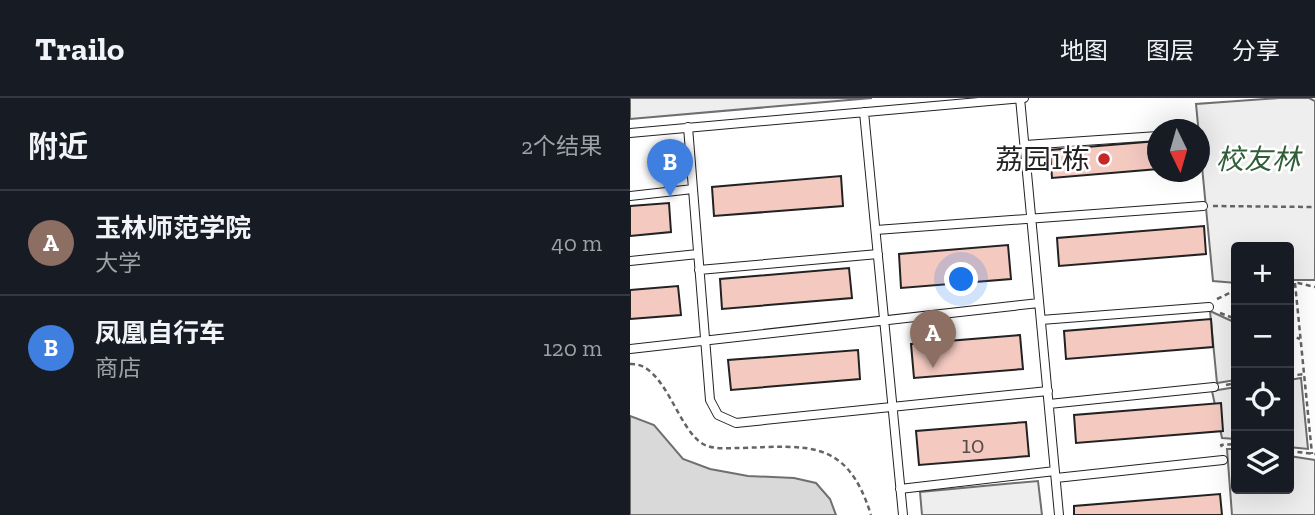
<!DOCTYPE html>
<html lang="zh">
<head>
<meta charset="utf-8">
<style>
	body { margin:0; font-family:"Zilla Slab","Noto Sans SC",serif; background:#20242c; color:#f1f3f6 }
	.controls { position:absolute; right:21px; bottom:21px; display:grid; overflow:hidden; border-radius:7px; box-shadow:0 7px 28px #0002 }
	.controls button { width:63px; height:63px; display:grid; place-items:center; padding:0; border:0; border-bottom:2px solid #363941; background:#171b24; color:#f1f3f6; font:35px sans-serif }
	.compass { position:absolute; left:517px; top:21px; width:63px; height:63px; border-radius:50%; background:#171b24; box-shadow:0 7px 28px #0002; rotate:175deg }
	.you { position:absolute; left:332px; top:182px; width:24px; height:24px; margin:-18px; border:5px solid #fff; border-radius:50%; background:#1a73e8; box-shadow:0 0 0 10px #1a73e833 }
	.badge { display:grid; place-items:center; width:46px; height:46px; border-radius:50%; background:#c62828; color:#fff; font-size:23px; font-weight:700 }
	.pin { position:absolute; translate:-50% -58px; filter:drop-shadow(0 2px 4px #0008) }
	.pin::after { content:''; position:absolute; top:37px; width:24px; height:21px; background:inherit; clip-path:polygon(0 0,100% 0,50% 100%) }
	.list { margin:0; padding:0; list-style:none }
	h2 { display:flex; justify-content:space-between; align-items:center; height:91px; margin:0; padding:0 28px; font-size:30px }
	h2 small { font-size:23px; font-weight:400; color:#9ea1a6 }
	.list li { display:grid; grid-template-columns:46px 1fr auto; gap:21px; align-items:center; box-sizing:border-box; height:105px; padding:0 28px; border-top:2px solid #363941 }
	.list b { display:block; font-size:26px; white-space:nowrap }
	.list p { margin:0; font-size:23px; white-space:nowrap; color:#9ea1a6 }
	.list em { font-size:23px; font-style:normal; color:#9ea1a6 }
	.icon { flex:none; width:38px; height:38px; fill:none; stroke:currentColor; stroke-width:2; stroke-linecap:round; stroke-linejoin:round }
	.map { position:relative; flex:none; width:685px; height:417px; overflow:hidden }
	header { display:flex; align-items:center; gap:42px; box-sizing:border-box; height:98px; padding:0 35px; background:#171b24; border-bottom:2px solid #363941 }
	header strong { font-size:33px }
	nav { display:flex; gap:38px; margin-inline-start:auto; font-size:24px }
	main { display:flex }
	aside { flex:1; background:#171b24 }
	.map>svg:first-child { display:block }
	.green { fill:#eee; stroke:#6f6f6f; stroke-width:2 }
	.water { fill:#d9d9d9; stroke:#6f6f6f; stroke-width:2 }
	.building { fill:#f3c9c0; stroke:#222; stroke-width:2 }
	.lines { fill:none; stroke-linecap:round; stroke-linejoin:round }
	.lane-casing { stroke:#222; stroke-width:10 }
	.path { stroke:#646464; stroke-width:2.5; stroke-dasharray:5 3.5; stroke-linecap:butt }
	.lane { stroke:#fff; stroke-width:8 }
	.poi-dot { fill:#c62828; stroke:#fff; stroke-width:2.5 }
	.labels { text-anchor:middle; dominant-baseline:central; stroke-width:5; stroke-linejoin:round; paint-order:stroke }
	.number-label { font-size:24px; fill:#564c4a }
	.poi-label { font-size:28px; fill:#222; stroke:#fff; text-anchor:end }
	.park-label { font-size:28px; font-style:italic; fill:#2f5e38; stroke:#fff }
</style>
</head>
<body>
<header>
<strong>Trailo</strong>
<nav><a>地图</a><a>图层</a><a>分享</a></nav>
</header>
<main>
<aside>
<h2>附近<small>2个结果</small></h2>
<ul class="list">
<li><span class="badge" style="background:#8d6e63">A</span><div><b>玉林师范学院</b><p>大学</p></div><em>40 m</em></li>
<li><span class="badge" style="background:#3f7fe0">B</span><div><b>凤凰自行车</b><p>商店</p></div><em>120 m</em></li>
</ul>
</aside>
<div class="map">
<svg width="685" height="417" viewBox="0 0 685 417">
	<rect width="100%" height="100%" fill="#fff"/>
	<path class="green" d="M0 0H242L0 21Z
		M649 0H679L685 3V182H659V149H606V185L583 183 566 6Z
		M580 213 606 225V282L587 285Z
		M671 280 678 351 659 349V282Z
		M606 289V341L592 340 582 293Z
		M597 351H606V391H659V358L685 362V417H602Z
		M408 383 412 417H292L290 394Z"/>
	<path class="water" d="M0 318 24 327 53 361 80 371 118 378 164 380 186 385 200 401 206 417H0Z"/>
	<path class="building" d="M528 43V71L422 80 420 52Z
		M211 78 213 108 84 118 82 89Z
		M39 105 41 134 0 138V108Z
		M574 128 576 156 429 168 427 140Z
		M378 147 381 181 271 190 269 156Z
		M219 170 222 200 92 211 90 181Z
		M48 188 51 217 0 221V192Z
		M581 221 583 249 436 261 434 233Z
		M390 237 393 271 284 280 281 246Z
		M228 252 230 281 101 292 98 262Z
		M591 305 593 333 446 345 444 317Z
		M396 324 399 358 289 367 286 333Z
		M590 396 592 417H444V408Z"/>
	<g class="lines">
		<g class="lane-casing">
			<path id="lane" d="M390 0 429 417
				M234 14 273 417
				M58 29 80 302 88 317 106 325 418 293
				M0 35 394 0
				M395 47 528 38
				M0 98 63 91
				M246 132 573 108
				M0 163 68 156
				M69 172 248 156
				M411 222 579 209
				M0 251 409 205
				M419 306 584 289
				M426 380 593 362
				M270 391 425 373"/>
		</g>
		<path class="path" d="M583 108 685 109
			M665 185 682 356
			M659 186 668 185 685 189
			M587 201 606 192
			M590 215 606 221
			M659 236 670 241
			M0 266C35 264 47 331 73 346 84 352 98 350 110 350 178 348 217 340 241 417
			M659 278 674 276
			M596 287 606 285
			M592 349 591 347 606 346
			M659 353 685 356"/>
		<use href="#lane" class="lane"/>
	</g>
	<circle class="poi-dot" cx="474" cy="61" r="7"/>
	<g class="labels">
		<g class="number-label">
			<text x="343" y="346">10</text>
		</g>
		<g class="poi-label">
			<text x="460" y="61">荔园1栋</text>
		</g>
		<g class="park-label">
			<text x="628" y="61">校友林</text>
		</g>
	</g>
</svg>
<div class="controls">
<button>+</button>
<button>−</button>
<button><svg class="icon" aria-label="locate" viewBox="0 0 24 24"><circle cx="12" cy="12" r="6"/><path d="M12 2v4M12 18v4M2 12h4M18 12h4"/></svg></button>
<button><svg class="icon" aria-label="layers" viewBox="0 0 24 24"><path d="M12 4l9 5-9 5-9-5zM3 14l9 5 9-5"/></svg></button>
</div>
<svg class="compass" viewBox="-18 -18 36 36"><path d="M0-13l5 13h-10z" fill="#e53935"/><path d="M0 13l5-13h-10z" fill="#9ea1a6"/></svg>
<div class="you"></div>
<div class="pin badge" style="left:303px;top:270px;background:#8d6e63">A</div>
<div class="pin badge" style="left:40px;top:99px;background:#3f7fe0">B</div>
</div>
</main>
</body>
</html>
